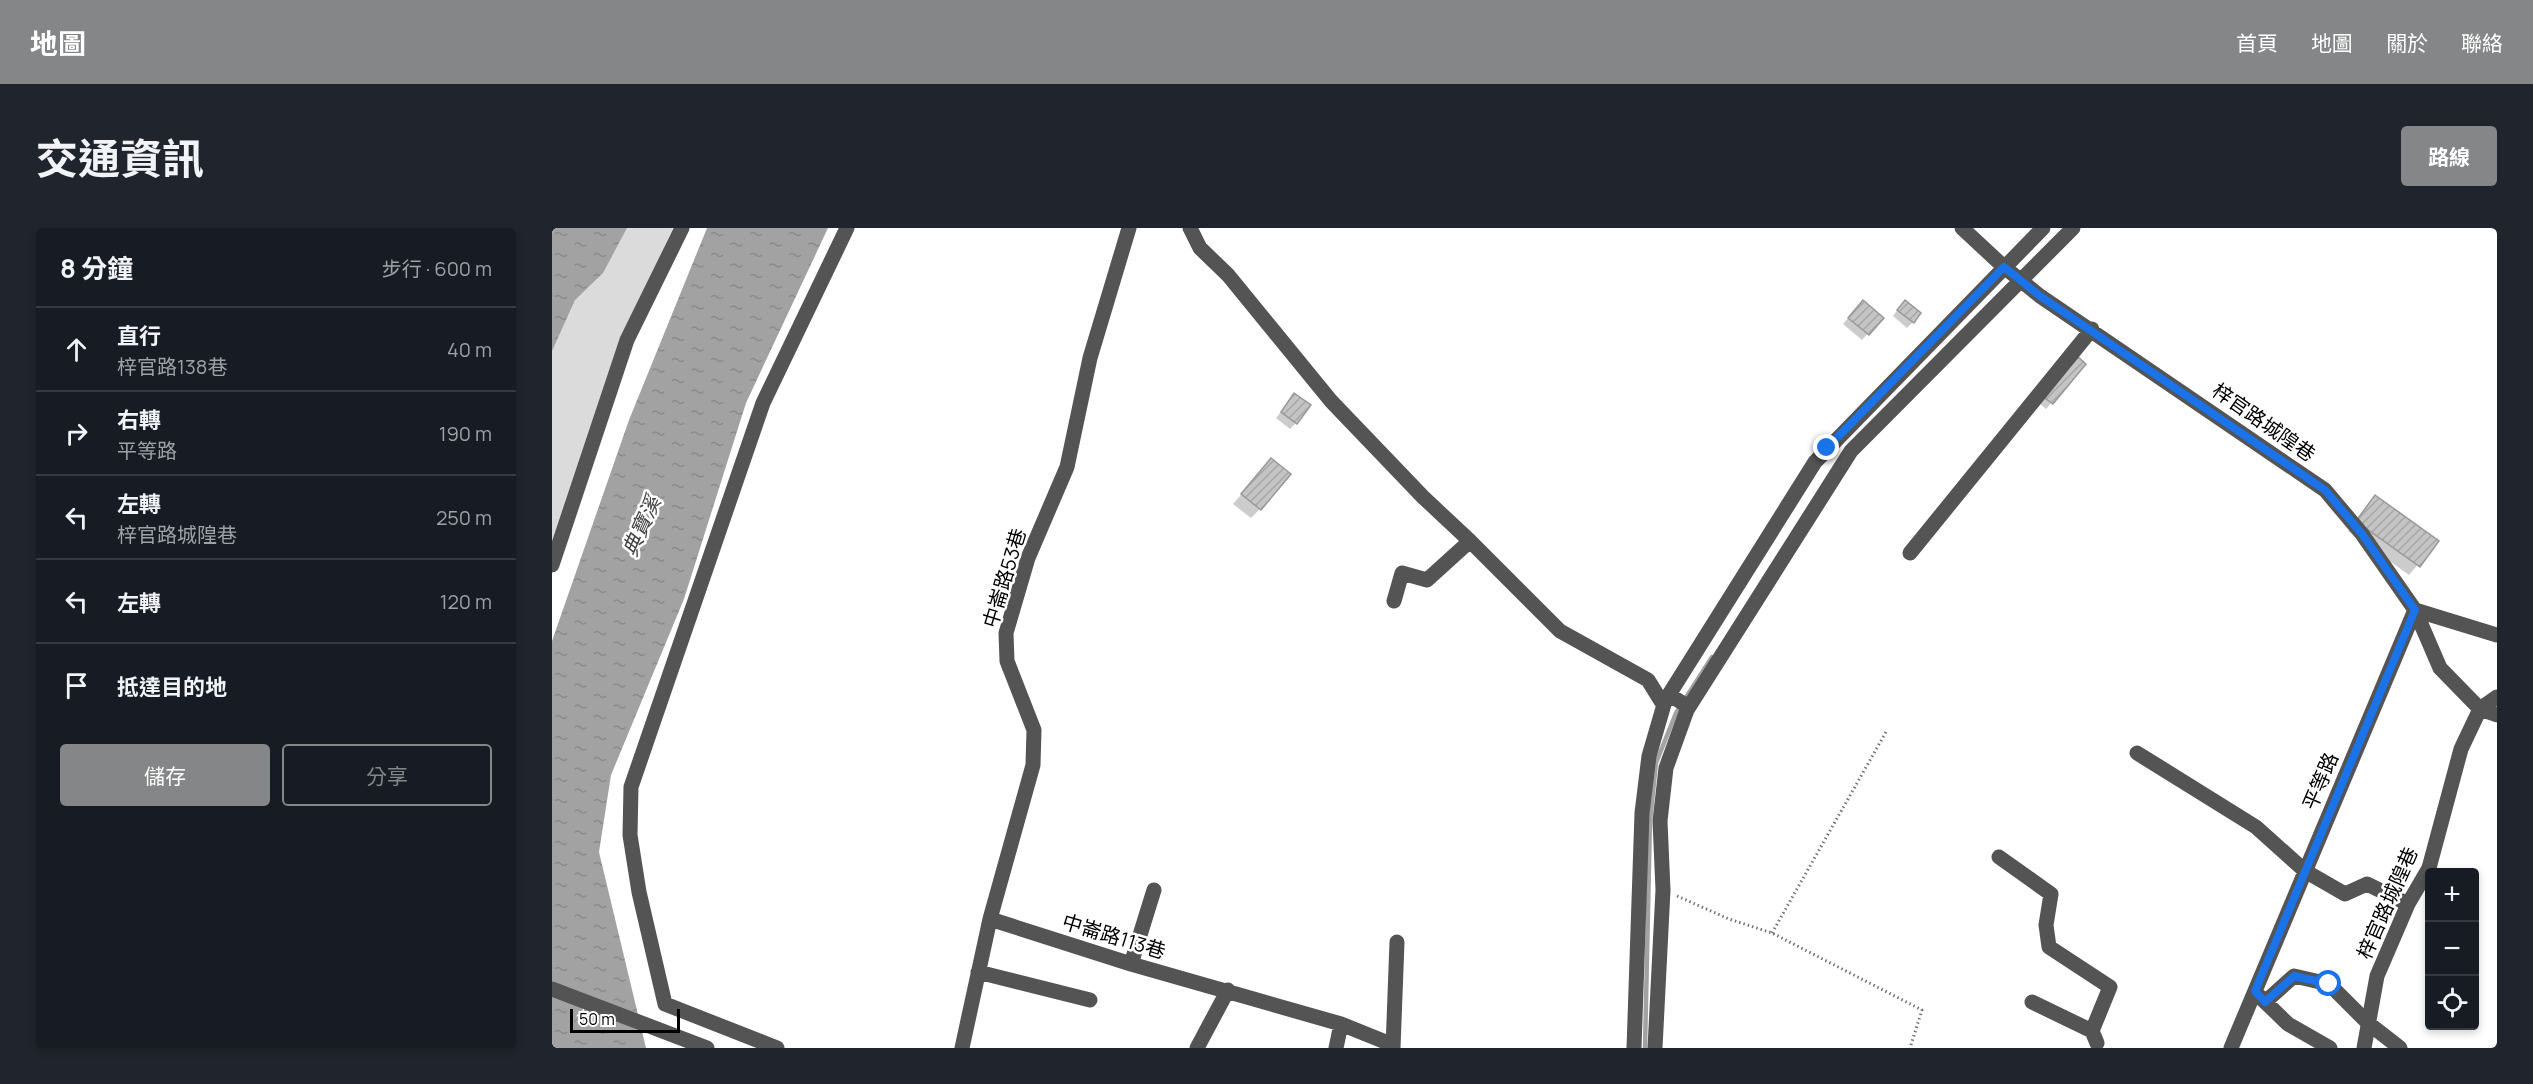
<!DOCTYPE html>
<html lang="zh-TW">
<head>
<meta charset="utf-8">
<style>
	body { margin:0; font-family:Manrope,"Noto Sans TC",sans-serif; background:#20242c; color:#f1f3f6 }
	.controls { position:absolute; right:18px; bottom:18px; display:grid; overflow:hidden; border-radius:6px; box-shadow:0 3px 9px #0003 }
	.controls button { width:54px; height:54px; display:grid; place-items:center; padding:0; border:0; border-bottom:2px solid #363941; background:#171b24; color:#f1f3f6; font:30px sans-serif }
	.scale { position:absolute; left:18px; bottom:15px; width:110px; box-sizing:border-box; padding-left:6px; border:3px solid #000; border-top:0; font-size:16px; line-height:21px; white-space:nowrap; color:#000; -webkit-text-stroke:4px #fff; paint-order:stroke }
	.stop { position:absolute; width:18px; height:18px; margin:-14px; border:4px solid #1a73e8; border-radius:50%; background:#fff }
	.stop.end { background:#1a73e8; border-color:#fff; box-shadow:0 2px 6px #0008 }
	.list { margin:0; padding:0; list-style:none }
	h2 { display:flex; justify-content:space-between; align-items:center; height:78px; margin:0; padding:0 24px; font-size:26px }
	h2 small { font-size:20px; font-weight:400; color:#9ea1a6 }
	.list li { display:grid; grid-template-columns:39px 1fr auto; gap:18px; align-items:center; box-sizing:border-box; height:84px; padding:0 24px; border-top:2px solid #363941 }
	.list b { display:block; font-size:22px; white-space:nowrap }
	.list p { margin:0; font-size:20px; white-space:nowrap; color:#9ea1a6 }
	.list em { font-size:20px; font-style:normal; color:#9ea1a6 }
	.actions { display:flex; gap:12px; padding:18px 24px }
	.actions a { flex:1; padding:14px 0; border:2px solid #858687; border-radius:6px; text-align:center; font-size:21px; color:#858687 }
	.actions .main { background:#858687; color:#fff }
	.icon { flex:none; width:33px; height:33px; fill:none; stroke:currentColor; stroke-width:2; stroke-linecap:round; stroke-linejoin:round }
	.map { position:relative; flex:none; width:1945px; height:820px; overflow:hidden; border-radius:6px }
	header { display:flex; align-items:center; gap:36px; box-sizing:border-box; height:84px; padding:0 30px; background:#858687; color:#fff }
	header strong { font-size:28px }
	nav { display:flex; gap:33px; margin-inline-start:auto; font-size:21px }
	.intro { display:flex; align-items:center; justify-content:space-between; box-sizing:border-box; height:144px; padding:0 36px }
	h1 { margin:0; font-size:42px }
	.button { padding:15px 27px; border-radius:6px; background:#858687; color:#fff; font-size:21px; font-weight:700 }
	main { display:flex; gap:36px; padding:0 36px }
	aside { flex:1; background:#171b24; border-radius:6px; box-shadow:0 3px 9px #0003 }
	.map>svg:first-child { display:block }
	.green { fill:#dbdbdb }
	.water { fill:url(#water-ripples) }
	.shadow { fill:#0003 }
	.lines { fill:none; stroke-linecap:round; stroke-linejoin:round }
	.stream { stroke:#a2a2a2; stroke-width:4.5 }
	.building { fill:url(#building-hatch); stroke:#989898; stroke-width:1.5 }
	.path { stroke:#767676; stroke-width:3; stroke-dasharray:1.5 3; stroke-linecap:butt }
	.minor { stroke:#545454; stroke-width:15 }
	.route { stroke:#1a73e8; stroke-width:8 }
	.labels { text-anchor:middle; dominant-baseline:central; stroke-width:5; stroke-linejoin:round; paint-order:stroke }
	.street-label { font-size:20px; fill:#000; stroke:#fff }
	.water-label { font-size:21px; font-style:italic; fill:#434343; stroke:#fff }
</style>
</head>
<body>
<header>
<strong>地圖</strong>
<nav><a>首頁</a><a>地圖</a><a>關於</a><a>聯絡</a></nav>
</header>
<div class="intro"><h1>交通資訊</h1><a class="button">路線</a></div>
<main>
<aside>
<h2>8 分鐘<small>步行 · 600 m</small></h2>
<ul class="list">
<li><svg class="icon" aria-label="ahead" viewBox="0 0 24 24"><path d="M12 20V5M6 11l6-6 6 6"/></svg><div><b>直行</b><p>梓官路138巷</p></div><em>40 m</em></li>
<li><svg class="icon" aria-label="right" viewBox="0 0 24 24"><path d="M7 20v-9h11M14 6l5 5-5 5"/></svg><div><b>右轉</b><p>平等路</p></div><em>190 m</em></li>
<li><svg class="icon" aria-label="left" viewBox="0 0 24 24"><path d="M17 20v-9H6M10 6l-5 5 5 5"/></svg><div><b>左轉</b><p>梓官路城隍巷</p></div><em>250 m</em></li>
<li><svg class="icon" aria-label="left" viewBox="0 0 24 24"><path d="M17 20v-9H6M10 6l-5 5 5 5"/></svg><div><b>左轉</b></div><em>120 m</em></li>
<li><svg class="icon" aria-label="arrive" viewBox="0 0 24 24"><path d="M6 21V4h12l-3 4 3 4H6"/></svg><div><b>抵達目的地</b></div></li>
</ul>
<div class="actions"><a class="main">儲存</a><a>分享</a></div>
</aside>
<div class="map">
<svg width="1945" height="820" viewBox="0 0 1945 820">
	<defs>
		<pattern id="water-ripples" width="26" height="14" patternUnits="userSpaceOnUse" patternTransform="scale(1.5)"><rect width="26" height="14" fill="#a2a2a2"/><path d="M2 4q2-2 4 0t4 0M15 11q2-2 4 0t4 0" fill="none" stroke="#8a8a8a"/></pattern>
		<pattern id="building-hatch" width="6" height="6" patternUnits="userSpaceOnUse" patternTransform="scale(1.5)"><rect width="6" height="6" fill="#c4c4c4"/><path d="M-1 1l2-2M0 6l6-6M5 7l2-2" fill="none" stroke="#a7a7a7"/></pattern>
	</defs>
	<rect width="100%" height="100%" fill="#fff"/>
	<path class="green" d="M0 0H121L68 113 0 320Z"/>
	<path class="water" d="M0 0H75L51 45 23 72 0 123Z
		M155 0H276L194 175 132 371 59 547 47 624 94 820H0V413L77 192Z"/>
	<path class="shadow" d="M1305 80 1330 90 1310 112 1291 96Z
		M1347 80 1361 94 1355 100 1341 88Z
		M1532 136 1494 181 1486 174Z
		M742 167 744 195 738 201 724 190Z
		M719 232 708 281 699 290 681 276Z
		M1823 269 1885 314 1857 347 1796 303Z"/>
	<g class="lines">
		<path class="stream" d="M1093 820 1098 593 1104 535 1124 485 1160 429"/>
	</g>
	<path class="building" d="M1311 72 1332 90 1317 107 1296 90Z
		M1353 72 1369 85 1362 95 1345 82Z
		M1524 127 1534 136 1501 176 1490 168Z
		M742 165 759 177 745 196 729 184Z
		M719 230 739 246 709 282 689 266Z
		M1823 267 1887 313 1868 339 1804 293Z"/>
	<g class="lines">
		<path class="path" d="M1125 668 1177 691 1220 705 1370 782 1358 820
			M1220 705 1334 504"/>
		<path class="minor" d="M638 0 648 20 676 47 779 173 871 269 918 313 1008 403 1096 452 1109 473 1121 469 1132 476 1135 482
			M1410 0 1452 39 1488 68 1773 262 1810 306 1863 382 1888 440 1928 481 1945 487
			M1358 325 1540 101
			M0 337 75 112 130 0
			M842 373 850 345 875 352 918 313
			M1585 525 1704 599 1753 643 1793 666 1815 656 1856 676
			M1447 629 1499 666 1494 697 1497 719 1558 759 1540 803 1545 815
			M438 691 579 736 789 796 841 817
			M579 736 602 662
			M426 744 538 772
			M0 761 155 820
			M1706 767 1736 796 1778 820
			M1480 774 1540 803
			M1713 774 1742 748 1777 756 1816 795 1848 820
			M225 820 113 776 87 664 78 607 79 559 211 175 295 0
			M410 820 438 691 481 537 482 502 455 433 454 405 476 330 515 239 538 130 577 0
			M645 820 676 762
			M784 820 789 796
			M841 820 845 714
			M1082 820 1090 585 1097 528 1113 473 1263 234 1491 0
			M1103 820 1111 662 1108 593 1114 540 1135 482 1299 223 1521 0
			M1679 820 1863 382 1945 407
			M1812 820 1825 748 1856 676 1877 640 1909 521 1928 481 1945 469"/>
	</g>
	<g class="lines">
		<path class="route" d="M1275 220 1452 39 1488 68 1773 262 1810 306 1863 382 1703 763 1713 774 1742 748 1777 756"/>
	</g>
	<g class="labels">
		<g class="street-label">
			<text transform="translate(1712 194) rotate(35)">梓官路城隍巷</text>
			<text transform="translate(452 350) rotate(-73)">中崙路53巷</text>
			<text transform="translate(1768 553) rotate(-67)">平等路</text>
			<text transform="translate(1835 675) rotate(-66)">梓官路城隍巷</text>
			<text transform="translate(562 708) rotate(17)">中崙路113巷</text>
		</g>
		<g class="water-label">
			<text transform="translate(89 298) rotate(-66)">典寶溪</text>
		</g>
	</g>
</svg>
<div class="controls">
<button>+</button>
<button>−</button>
<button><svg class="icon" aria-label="locate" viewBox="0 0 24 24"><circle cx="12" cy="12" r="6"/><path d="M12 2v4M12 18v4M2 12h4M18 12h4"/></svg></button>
</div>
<div class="scale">50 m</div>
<div class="stop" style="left:1777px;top:756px"></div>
<div class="stop end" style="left:1275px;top:220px"></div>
</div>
</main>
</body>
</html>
